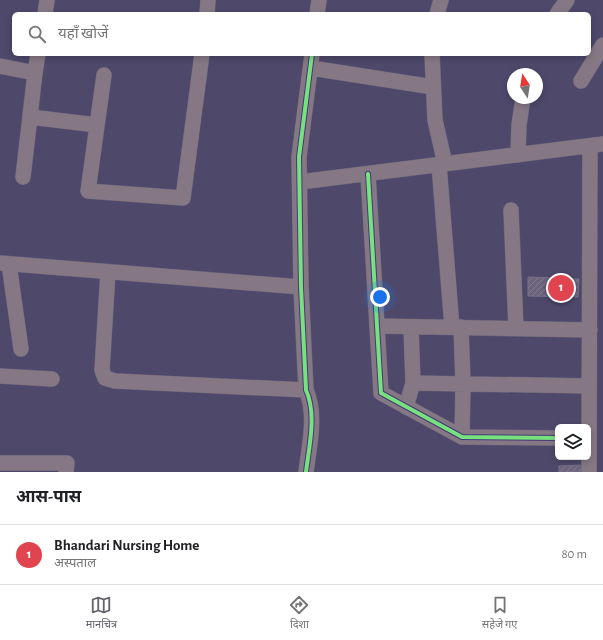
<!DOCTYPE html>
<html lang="hi">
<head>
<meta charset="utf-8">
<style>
	body { margin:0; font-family:"Alegreya Sans","Noto Sans Devanagari",sans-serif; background:#f6f6f6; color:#202124 }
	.controls { position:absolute; right:12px; bottom:12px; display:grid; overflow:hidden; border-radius:6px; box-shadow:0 2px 6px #0003 }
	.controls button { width:36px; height:36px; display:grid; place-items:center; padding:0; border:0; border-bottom:1px solid #e0e0e0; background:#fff; color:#202124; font:20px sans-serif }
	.compass { position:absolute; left:507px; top:68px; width:36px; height:36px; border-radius:50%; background:#fff; box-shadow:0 2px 6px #0003; rotate:348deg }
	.you { position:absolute; left:380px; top:297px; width:14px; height:14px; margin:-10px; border:3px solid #fff; border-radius:50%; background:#1a73e8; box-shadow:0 0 0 6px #1a73e833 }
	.badge { display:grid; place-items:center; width:26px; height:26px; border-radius:50%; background:#65646e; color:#fff; font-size:13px; font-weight:700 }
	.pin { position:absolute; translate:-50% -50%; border:2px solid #fff; box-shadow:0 1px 4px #0006 }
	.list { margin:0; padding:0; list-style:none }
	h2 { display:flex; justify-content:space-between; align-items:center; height:52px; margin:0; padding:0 16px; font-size:17px }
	h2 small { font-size:13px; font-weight:400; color:#757577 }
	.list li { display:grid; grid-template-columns:26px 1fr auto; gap:12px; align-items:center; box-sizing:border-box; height:60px; padding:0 16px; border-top:1px solid #e0e0e0 }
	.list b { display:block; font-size:15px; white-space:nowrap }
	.list p { margin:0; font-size:13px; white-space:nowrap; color:#757577 }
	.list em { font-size:13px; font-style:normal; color:#757577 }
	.icon { flex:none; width:22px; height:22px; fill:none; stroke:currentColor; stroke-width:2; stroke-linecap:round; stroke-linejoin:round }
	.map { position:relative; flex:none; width:603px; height:472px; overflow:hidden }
	.search { position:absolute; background:#fff; box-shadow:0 2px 6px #0003; left:12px; right:12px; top:12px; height:44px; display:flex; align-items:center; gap:10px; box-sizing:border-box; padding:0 14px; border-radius:6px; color:#757577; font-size:15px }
	.sheet { height:112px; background:#fff }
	nav { display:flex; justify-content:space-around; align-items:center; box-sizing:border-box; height:56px; border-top:1px solid #e0e0e0; background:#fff; font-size:11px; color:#757577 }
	nav a { display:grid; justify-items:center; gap:2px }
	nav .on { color:#65646e }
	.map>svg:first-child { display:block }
	.building { fill:url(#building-hatch); stroke:#7a708a }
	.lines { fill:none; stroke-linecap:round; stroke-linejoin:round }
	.minor-casing { stroke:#67637c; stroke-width:16 }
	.minor { stroke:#857884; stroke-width:15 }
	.cycleway-casing { stroke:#453979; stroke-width:6 }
	.cycleway { stroke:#77e17e; stroke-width:4 }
</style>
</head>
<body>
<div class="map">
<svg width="603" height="472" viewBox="0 0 603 472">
	<defs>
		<pattern id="building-hatch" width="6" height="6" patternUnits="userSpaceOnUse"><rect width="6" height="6" fill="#6c637c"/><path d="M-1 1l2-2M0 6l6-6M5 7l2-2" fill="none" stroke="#827a90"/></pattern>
	</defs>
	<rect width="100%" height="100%" fill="#4e486a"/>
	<path class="building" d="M528 277 579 279 578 297 528 296Z
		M583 465V472H559V466Z"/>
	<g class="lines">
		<g class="minor-casing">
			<path id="minor" d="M45 14 47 0
				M207 14 208 0
				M317 14 319 0
				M437 14 441 0
				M557 14 567 0
				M432 54 435 120 445 164
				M0 66 35 73
				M311 68 433 87
				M104 75 88 191 183 198 202 54
				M581 81 603 45
				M30 117 97 125
				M518 155 519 125 523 98
				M439 165 452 327
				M368 174 381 393 462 437 558 438
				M23 177 35 73 38 54
				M300 182 603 144
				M511 210 516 328
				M0 263 301 287
				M9 264 21 349
				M108 272 102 370 105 378 115 381 306 390
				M377 326 590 330
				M461 327 463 384 462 437
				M0 376 52 379
				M413 383 589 386
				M406 407 413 383 411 327
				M0 463H67L66 472
				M306 472C309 447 317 414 306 390L301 287 299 157 312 54
				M589 472 590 146"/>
		</g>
		<use href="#minor" class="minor"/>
		<g class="cycleway-casing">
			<path id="cycleway" d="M368 174 381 393 462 437 558 438
				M306 472C309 447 317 414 306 390L301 287 299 157 312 54"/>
		</g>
		<use href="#cycleway" class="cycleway"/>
	</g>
</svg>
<div class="controls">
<button><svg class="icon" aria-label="layers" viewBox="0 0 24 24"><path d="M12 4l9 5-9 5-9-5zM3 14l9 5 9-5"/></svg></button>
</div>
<svg class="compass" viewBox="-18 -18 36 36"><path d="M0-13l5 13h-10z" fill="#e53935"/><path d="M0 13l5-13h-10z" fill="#757577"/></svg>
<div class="you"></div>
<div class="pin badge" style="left:561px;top:288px;background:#e0444e">1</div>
<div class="search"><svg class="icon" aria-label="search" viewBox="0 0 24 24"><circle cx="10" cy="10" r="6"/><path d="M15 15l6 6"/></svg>यहाँ खोजें</div>
</div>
<section class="sheet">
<h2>आस-पास<small></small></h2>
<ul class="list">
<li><span class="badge" style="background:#e0444e">1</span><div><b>Bhandari Nursing Home</b><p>अस्पताल</p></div><em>80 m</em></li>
</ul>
</section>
<nav>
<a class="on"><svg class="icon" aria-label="map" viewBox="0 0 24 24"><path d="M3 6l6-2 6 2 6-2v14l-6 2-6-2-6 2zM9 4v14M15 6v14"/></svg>मानचित्र</a>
<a><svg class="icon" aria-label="directions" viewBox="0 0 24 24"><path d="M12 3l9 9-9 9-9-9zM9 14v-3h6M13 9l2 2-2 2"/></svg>दिशा</a>
<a><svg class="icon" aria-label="saved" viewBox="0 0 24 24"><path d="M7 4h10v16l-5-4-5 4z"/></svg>सहेजे गए</a>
</nav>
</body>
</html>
